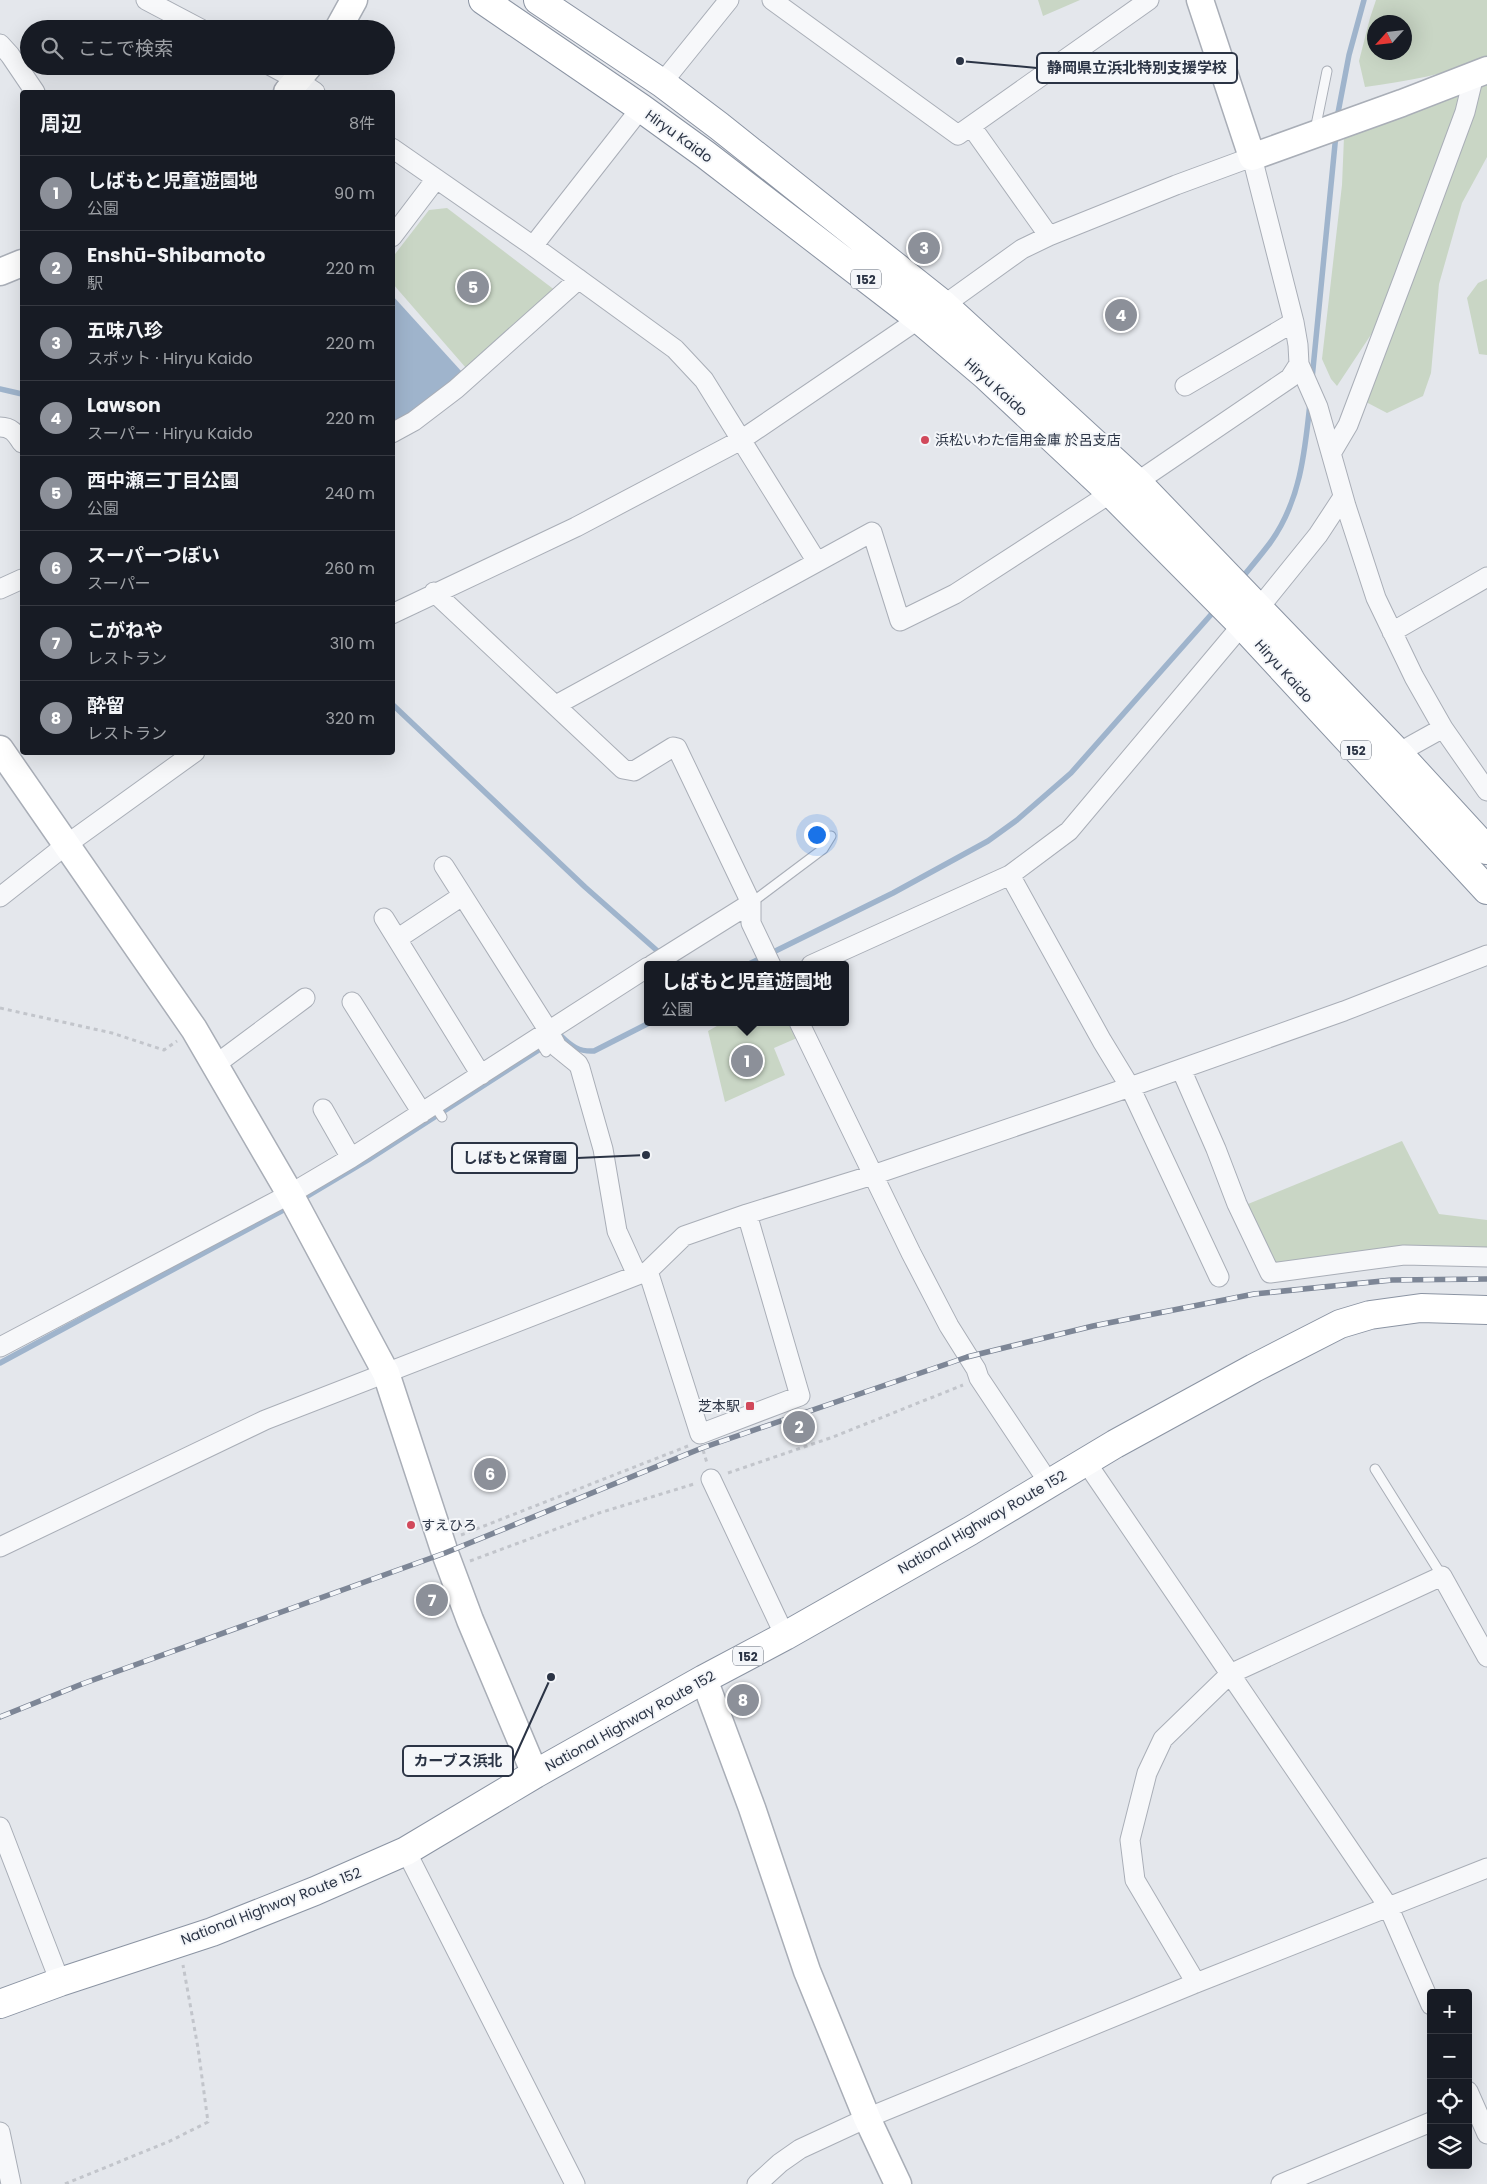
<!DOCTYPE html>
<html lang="ja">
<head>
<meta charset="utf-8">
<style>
	body { margin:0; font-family:Poppins,"Noto Sans JP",sans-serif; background:#20242c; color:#f1f3f6 }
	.controls { position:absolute; right:15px; bottom:15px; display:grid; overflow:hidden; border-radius:5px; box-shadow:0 5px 20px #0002 }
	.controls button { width:45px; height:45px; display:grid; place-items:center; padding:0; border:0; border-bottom:1px solid #363941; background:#171b24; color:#f1f3f6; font:25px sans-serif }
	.compass { position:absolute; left:1367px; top:15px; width:45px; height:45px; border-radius:50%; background:#171b24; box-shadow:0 5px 20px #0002; rotate:243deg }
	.you { position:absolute; left:816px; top:834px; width:18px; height:18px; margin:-12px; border:4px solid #fff; border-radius:50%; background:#1a73e8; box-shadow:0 0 0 8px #1a73e833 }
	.badge { display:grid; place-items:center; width:32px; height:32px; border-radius:50%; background:#8c9099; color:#fff; font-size:16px; font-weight:700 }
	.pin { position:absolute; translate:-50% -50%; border:2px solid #fff; box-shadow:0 1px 5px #0006 }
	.popup { position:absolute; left:644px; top:961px; width:205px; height:65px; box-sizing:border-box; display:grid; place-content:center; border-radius:5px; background:#171b24; filter:drop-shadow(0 1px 4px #0005); font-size:16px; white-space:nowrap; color:#9ea1a6 }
	.popup b { font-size:19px; color:#f1f3f6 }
	.popup::after { content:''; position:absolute; left:50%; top:100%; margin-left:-10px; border:10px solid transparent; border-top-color:#171b24 }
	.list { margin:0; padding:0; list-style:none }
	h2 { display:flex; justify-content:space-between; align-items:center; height:65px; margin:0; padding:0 20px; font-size:21px }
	h2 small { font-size:16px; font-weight:400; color:#9ea1a6 }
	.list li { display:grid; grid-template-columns:32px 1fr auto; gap:15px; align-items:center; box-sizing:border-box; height:75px; padding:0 20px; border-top:1px solid #363941 }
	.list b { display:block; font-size:19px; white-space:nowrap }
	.list p { margin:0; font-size:16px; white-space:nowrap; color:#9ea1a6 }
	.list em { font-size:16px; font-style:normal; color:#9ea1a6 }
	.icon { flex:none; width:28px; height:28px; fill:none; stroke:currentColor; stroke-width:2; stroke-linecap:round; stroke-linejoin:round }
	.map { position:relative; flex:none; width:1487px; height:2184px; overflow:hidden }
	.search { position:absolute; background:#171b24; box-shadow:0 5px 20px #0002; left:20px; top:20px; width:375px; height:55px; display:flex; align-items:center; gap:12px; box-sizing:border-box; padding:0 18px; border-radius:28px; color:#9ea1a6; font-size:19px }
	.panel { position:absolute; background:#171b24; box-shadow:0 5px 20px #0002; left:20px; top:90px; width:375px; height:665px; border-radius:5px }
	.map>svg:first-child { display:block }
	.green { fill:#c9d6c5; fill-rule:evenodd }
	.water { fill:#9fb4cc }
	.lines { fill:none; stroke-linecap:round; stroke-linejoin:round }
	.stream { stroke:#9fb4cc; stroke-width:5.5 }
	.lane-casing { stroke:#a9aeb7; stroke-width:11 }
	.street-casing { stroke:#a9aeb7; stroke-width:21 }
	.secondary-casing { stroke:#a9aeb7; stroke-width:29 }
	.highway-casing { stroke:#8b94a3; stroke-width:30 }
	.path { stroke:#c2c5cb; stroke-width:3; stroke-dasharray:4 4; stroke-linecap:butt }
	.lane { stroke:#f7f8fa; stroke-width:9 }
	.street { stroke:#f7f8fa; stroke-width:19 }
	.secondary { stroke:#fff; stroke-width:26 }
	.highway { stroke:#fff; stroke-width:28 }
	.rail-casing { stroke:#7d8696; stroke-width:5.5 }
	.rail { stroke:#f4f6f9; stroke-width:4; stroke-dasharray:11; stroke-linecap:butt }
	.poi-dot { fill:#d1495b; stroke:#f4f6f9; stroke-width:2 }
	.labels { text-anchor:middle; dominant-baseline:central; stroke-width:4; stroke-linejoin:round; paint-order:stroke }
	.shield { fill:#f4f6f9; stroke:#676e7b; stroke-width:1 }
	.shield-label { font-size:12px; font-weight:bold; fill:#2b3445 }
	.street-label { font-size:14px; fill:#2b3445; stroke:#f4f6f9 }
	.poi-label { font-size:14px; fill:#2b3445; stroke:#f4f6f9; text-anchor:start }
	.leader { fill:none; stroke:#2b3445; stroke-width:2 }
	.callout-dot { fill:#2b3445; stroke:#f4f6f9; stroke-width:2 }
	.callout { fill:#f4f6f9; stroke:#2b3445; stroke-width:2 }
	.callout-label { font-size:15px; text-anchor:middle; font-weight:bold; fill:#2b3445 }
</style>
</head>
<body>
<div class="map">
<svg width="1487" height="2184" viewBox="0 0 1487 2184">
	<rect width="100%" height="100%" fill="#e4e7ec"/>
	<path class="green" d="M1038 0H1080L1043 16Z
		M1376 0H1487V57C1448 75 1407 81 1365 87L1359 61 1370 18ZM1374 22H1404V52H1374Z
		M1487 81V157L1462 203 1439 284 1431 373 1423 396 1387 413 1366 402 1465 124 1483 83Z
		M1459 93 1462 96 1380 321 1337 386 1331 379 1322 359 1342 185 1344 137Z
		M447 208 556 291 466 368 393 284 392 258 429 210Z
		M1487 279V355L1479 354 1467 298 1478 283Z
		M724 1022H789L797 1038 774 1048 785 1075 725 1102 708 1031Z
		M1402 1141 1439 1214 1487 1220V1255L1271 1268 1243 1206Z"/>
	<path class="water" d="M392 295 462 372 425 402 392 424Z"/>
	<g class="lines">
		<path class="stream" d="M1337 118 1349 55 1364 0
			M1312 379 1336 134
			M0 389 22 394
			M1241 579C1251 567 1261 555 1270 543 1300 502 1305 452 1310 403
			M392 704 585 887 662 955
			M669 959 682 965
			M747 965 893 893 988 841 1017 820 1071 773 1216 609
			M557 1039 561 1036C571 1046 579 1052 594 1051L651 1022
			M301 1200 368 1160 545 1046
			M0 1363 289 1207"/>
		<g class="lane-casing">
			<path id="lane" d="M1315 130 1327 71
				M751 903 823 849 831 836
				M537 1037 546 1052
				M434 1105 442 1117
				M1375 1469 1442 1576"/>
		</g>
		<g class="street-casing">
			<path id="street" d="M146 0 201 29
				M772 0 958 135 1149 0
				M0 44 10 55 35 92
				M271 66 297 80 315 92
				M662 83 729 0
				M971 126 1049 236
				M392 148 533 246 641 108
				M392 237 436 179
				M533 246 675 349 704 380 817 562
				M1185 386 1294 322
				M0 427C12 427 16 434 22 443
				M392 433 414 421 456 389 579 279
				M1332 452 1348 425 1404 277 1465 112 1474 75
				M1137 482 1290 378 1299 364
				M0 589 22 579
				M434 592 623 769 634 771 673 747 677 748 751 903V923L771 965
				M1259 608 1318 535 1343 497
				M392 614 576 527 741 440 919 319 944 305 1022 249 1049 236 1176 185 1252 157 1294 322 1298 345 1299 364 1318 407 1346 506 1376 598 1414 677 1443 728 1487 791
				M1392 632 1487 577
				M556 705 872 532 900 621 955 594 1111 493
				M1398 753 1443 728
				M444 866 548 1030 557 1047 578 1064 580 1068 603 1149 617 1231 637 1275
				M1010 875 1102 1041 1130 1087 1219 1277
				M0 897 66 845 195 752
				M384 918 481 1075
				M397 939 462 896
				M652 965 751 903
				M811 965 1010 875 1069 831 1242 625
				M352 1002 422 1113
				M799 1022 911 1253 949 1326 976 1369 979 1378 1049 1483
				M215 1065 305 998
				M1181 1069 1216 1149 1237 1204 1270 1273 1404 1255 1487 1257
				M323 1109 351 1158
				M648 1271 700 1434 800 1396 747 1214
				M0 1347 290 1194 351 1158 648 967
				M1086 1462 1388 1906 1431 2005
				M711 1479 785 1636
				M0 1547 265 1420 648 1271 684 1236 747 1214 873 1175 1130 1087 1344 1011 1487 955
				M0 1827 60 1982
				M406 1851 575 2184
				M1196 1983 1135 1880 1130 1840 1147 1773 1163 1739 1230 1674 1442 1576 1487 1657
				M1468 2091 1487 2134
				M0 2132 11 2184
				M757 2184 780 2163 800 2149 867 2118 1196 1983 1487 1868
				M1281 2184 1431 2122"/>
		</g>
		<g class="secondary-casing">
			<path id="secondary" d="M1200 0 1252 157 1402 103 1487 70
				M338 29 354 0
				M287 92 309 66
				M0 272 22 263
				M0 749 194 1029 290 1194 386 1373 445 1553 470 1620 535 1774
				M704 1679 752 1808 807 1971 867 2118 898 2184"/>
		</g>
		<g class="highway-casing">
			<path id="highway" d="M483 0 641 108 706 155 919 319 985 375 1111 493 1242 625 1487 890
				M538 0 662 83 719 126 944 305 1137 482 1398 753 1487 850
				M0 2004 60 1982 212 1932 315 1891 406 1851 535 1774 704 1679 785 1636 970 1531 1115 1444 1254 1368 1340 1324 1370 1315 1421 1308 1487 1310"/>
		</g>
		<path class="path" d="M0 1008 112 1033 164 1050 177 1041
			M703 1450 707 1463
			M728 1473 833 1437 963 1385
			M461 1535 688 1446
			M470 1561 599 1513 694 1484
			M65 2184 170 2141 208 2122 198 2048 183 1965"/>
		<use href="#lane" class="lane"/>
		<use href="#street" class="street"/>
		<use href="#secondary" class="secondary"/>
		<use href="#highway" class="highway"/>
		<g class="rail-casing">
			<path id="rail" d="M0 1717 82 1684 445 1553 702 1448 967 1357 1093 1326 1254 1294 1392 1280 1487 1279"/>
		</g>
		<use href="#rail" class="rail"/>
	</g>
	<g class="poi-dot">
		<circle cx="925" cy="440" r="5"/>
		<rect x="745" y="1401" width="10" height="10" rx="2.5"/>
		<circle cx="411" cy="1525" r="5"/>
	</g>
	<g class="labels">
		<g class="shield">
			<rect x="851" y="269.5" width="30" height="19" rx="4"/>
			<rect x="1341" y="740.5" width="30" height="19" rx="4"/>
			<rect x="733" y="1646.5" width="30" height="19" rx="4"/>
		</g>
		<g class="shield-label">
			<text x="866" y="279">152</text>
			<text x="1356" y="750">152</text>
			<text x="748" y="1656">152</text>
		</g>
		<g class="street-label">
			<text transform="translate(679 136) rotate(36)">Hiryu Kaido</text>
			<text transform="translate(996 387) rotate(42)">Hiryu Kaido</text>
			<text transform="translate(1284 671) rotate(48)">Hiryu Kaido</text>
			<text transform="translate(982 1522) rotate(-30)">National Highway Route 152</text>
			<text transform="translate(630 1721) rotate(-29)">National Highway Route 152</text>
			<text transform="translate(271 1906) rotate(-21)">National Highway Route 152</text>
		</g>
		<g class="poi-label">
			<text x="935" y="440">浜松いわた信用金庫 於呂支店</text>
			<text x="740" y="1406" text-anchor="end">芝本駅</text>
			<text x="421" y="1525">すえひろ</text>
		</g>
	</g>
	<path class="leader" d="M960 61L1037 68M646 1155L577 1158M551 1677L513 1761"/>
	<g class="callout-dot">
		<circle cx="960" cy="61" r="5"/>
		<circle cx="646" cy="1155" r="5"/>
		<circle cx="551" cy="1677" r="5"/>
	</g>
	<g class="callout">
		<rect x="1037" y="53" width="200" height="30" rx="5"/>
		<rect x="452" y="1143" width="125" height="30" rx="5"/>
		<rect x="403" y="1746" width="110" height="30" rx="5"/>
	</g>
	<g class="callout-label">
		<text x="1137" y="73">静岡県立浜北特別支援学校</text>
		<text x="515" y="1163">しばもと保育園</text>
		<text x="458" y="1766">カーブス浜北</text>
	</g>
</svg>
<div class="controls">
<button>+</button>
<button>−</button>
<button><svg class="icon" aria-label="locate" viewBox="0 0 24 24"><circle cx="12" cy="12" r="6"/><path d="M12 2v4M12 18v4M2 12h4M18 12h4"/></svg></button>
<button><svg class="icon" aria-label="layers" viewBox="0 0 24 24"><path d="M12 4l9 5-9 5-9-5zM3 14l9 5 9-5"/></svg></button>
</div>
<svg class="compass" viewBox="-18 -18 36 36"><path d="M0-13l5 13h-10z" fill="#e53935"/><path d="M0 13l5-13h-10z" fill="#9ea1a6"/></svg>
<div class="you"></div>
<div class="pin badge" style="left:747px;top:1061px">1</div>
<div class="popup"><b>しばもと児童遊園地</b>公園</div>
<div class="pin badge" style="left:799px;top:1427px">2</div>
<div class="pin badge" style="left:924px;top:248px">3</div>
<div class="pin badge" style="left:1121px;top:315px">4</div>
<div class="pin badge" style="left:473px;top:287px">5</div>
<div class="pin badge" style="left:490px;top:1474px">6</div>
<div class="pin badge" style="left:432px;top:1600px">7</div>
<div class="pin badge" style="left:743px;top:1700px">8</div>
<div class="search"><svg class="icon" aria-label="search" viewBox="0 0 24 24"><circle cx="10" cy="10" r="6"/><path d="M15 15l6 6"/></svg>ここで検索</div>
<section class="panel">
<h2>周辺<small>8件</small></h2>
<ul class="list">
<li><span class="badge">1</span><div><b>しばもと児童遊園地</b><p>公園</p></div><em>90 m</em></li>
<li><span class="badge">2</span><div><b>Enshū-Shibamoto</b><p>駅</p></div><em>220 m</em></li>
<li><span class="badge">3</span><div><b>五味八珍</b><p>スポット · Hiryu Kaido</p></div><em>220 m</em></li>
<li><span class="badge">4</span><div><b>Lawson</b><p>スーパー · Hiryu Kaido</p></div><em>220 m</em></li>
<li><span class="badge">5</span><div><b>西中瀬三丁目公園</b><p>公園</p></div><em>240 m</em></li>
<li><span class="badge">6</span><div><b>スーパーつぼい</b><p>スーパー</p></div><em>260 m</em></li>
<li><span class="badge">7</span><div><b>こがねや</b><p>レストラン</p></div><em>310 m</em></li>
<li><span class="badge">8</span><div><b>酔留</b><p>レストラン</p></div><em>320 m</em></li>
</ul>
</section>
</div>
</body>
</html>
